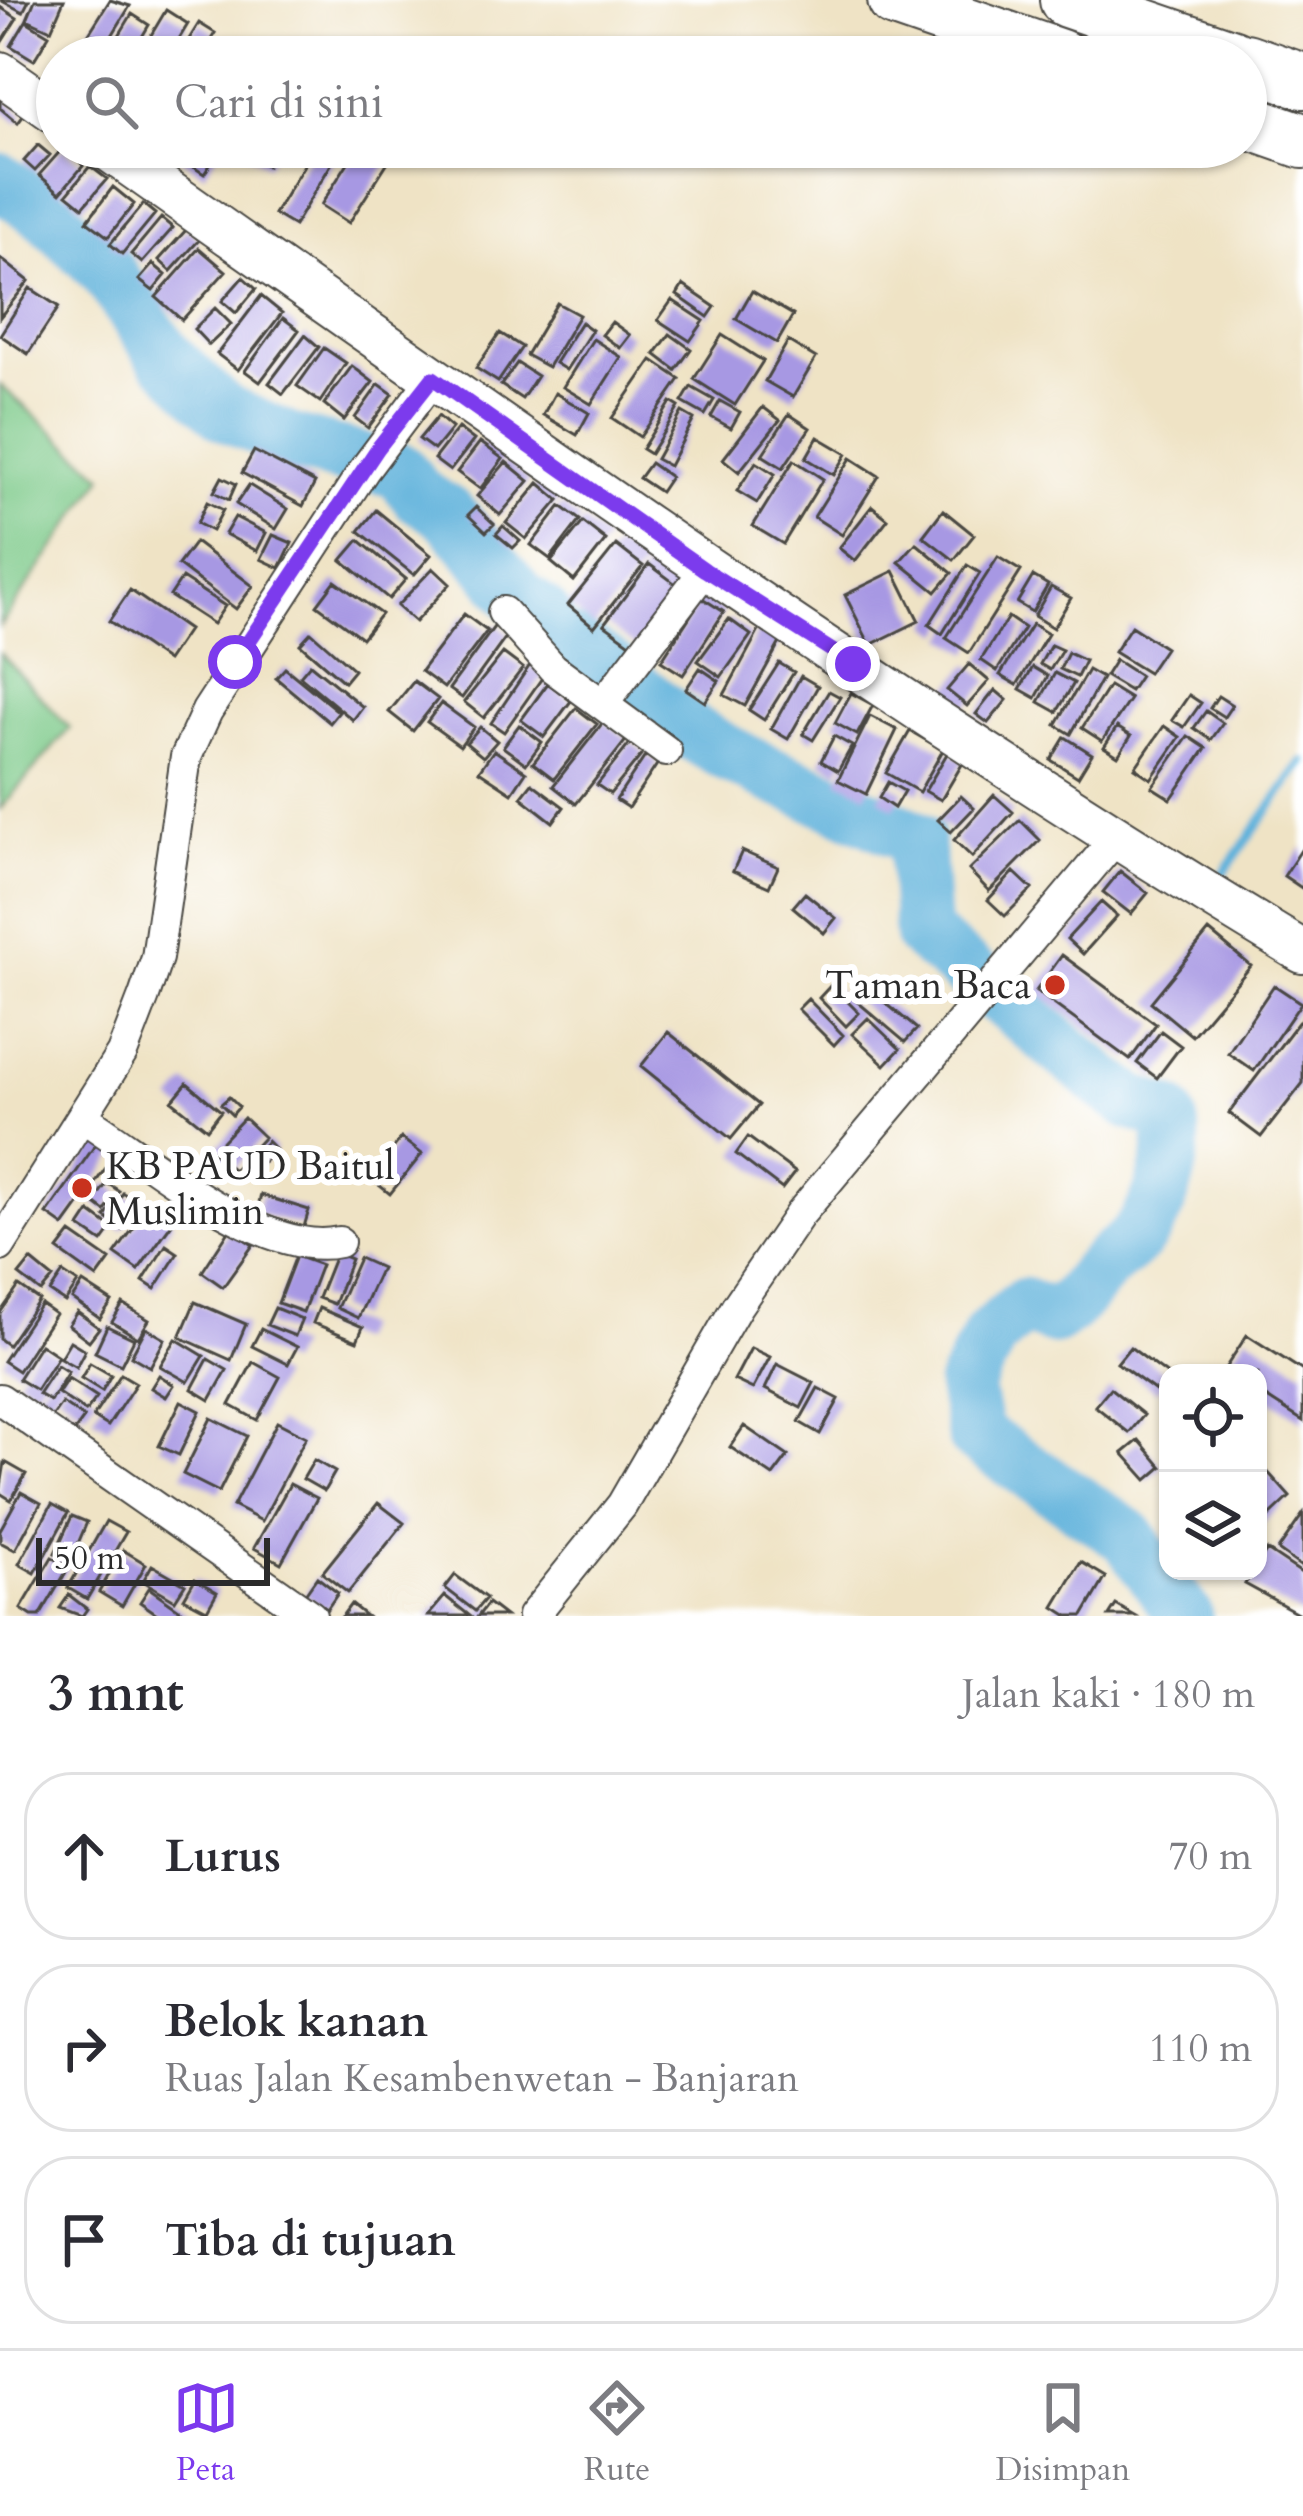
<!DOCTYPE html>
<html lang="id">
<head>
<meta charset="utf-8">
<style>
	body { margin:0; font-family:Cardo,serif; background:#f2f2f3; color:#2b2b33 }
	.controls { position:absolute; right:36px; bottom:36px; display:grid; overflow:hidden; border-radius:24px; box-shadow:0 3px 9px #0004 }
	.controls button { width:108px; height:108px; display:grid; place-items:center; padding:0; border:0; border-bottom:3px solid #e1e1e2; background:#fff; color:#2b2b33; font:60px sans-serif }
	.scale { position:absolute; left:36px; bottom:30px; width:234px; box-sizing:border-box; padding-left:12px; border:6px solid #2b2b2b; border-top:0; font-size:33px; line-height:42px; white-space:nowrap; color:#2b2b2b; -webkit-text-stroke:9px #fff; paint-order:stroke }
	.stop { position:absolute; width:36px; height:36px; margin:-27px; border:9px solid #7c3aed; border-radius:50%; background:#fff }
	.stop.end { background:#7c3aed; border-color:#fff; box-shadow:0 3px 12px #0008 }
	.list { margin:0; padding:0; list-style:none }
	h2 { display:flex; justify-content:space-between; align-items:center; height:156px; margin:0; padding:0 48px; font-size:51px }
	h2 small { font-size:39px; font-weight:400; color:#7c7c81 }
	.list li { display:grid; grid-template-columns:78px 1fr auto; gap:36px; align-items:center; box-sizing:border-box; height:168px; margin:0 24px 24px; padding:0 24px; border:3px solid #e1e1e2; border-radius:48px }
	.list b { display:block; font-size:45px; white-space:nowrap }
	.list p { margin:0; font-size:39px; white-space:nowrap; color:#7c7c81 }
	.list em { font-size:39px; font-style:normal; color:#7c7c81 }
	.icon { flex:none; width:66px; height:66px; fill:none; stroke:currentColor; stroke-width:2; stroke-linecap:round; stroke-linejoin:round }
	.map { position:relative; flex:none; width:1303px; height:1616px; overflow:hidden }
	.search { position:absolute; background:#fff; box-shadow:0 3px 9px #0004; left:36px; right:36px; top:36px; height:132px; display:flex; align-items:center; gap:30px; box-sizing:border-box; padding:0 42px; border-radius:66px; color:#7c7c81; font-size:45px }
	.sheet { height:732px; background:#fff }
	nav { display:flex; justify-content:space-around; align-items:center; box-sizing:border-box; height:168px; border-top:3px solid #e1e1e2; background:#fff; font-size:33px; color:#7c7c81 }
	nav a { display:grid; justify-items:center; gap:6px }
	nav .on { color:#7c3aed }
	.map>svg:first-child { display:block }
	.green { fill:#7bc988; stroke:#537a5a; stroke-width:3 }
	.lines { fill:none; stroke-linecap:round; stroke-linejoin:round }
	.stream { stroke:#60b2db; stroke-width:9 }
	.river { stroke:#60b2db; stroke-width:57 }
	.building { fill:#a798e3 }
	.minor-casing { stroke:#484742; stroke-width:34 }
	.secondary-casing { stroke:#484742; stroke-width:46 }
	.motorway-casing { stroke:#484742; stroke-width:58 }
	.minor { stroke:#fff; stroke-width:30 }
	.secondary { stroke:#fff; stroke-width:42 }
	.motorway { stroke:#fff; stroke-width:54 }
	.route { stroke:#7c3aed; stroke-width:15 }
	.poi-dot { fill:#c8321e; stroke:#fff; stroke-width:4.5 }
	.labels { text-anchor:middle; dominant-baseline:central; stroke-width:12; stroke-linejoin:round; paint-order:stroke }
	.poi-label { font-size:39px; fill:#2b2b2b; stroke:#fff; text-anchor:end }
</style>
</head>
<body>
<div class="map">
<svg width="1303" height="1616" viewBox="0 0 1303 1616">
	<rect width="100%" height="100%" fill="#fff"/>
	<filter id="ink" filterUnits="userSpaceOnUse"><feTurbulence type="fractalNoise" baseFrequency=".00833" numOctaves="2"/><feDisplacementMap in="SourceGraphic" scale="24" xChannelSelector="R" yChannelSelector="G"/><feConvolveMatrix kernelMatrix="1 2 1 2 8 2 1 2 1" color-interpolation-filters="sRGB"/></filter>
	<filter id="wash" filterUnits="userSpaceOnUse"><feTurbulence type="fractalNoise" baseFrequency=".004" numOctaves="4" result="noise"/><feDisplacementMap in="SourceGraphic" scale="48" xChannelSelector="R" yChannelSelector="G"/><feGaussianBlur stdDeviation="2.7" result="paint"/><feColorMatrix in="noise" values="0 0 0 0 0 0 0 0 0 0 0 0 0 0 0 0 0 1.4 0 .05"/><feComposite in="paint" operator="in"/></filter>
	<g filter="url(#wash)">
		<rect width="100%" height="100%" fill="#efe3c5"/>
		<path class="green" d="M0 385 104 476 0 626Z
			M0 653 70 728 0 809Z"/>
		<g class="lines">
			<path class="stream" d="M1222 875 1303 762"/>
			<path class="river" d="M0 181 48 215 106 270 164 355 224 412 288 441 400 471 418 495 449 515 519 597 543 615 554 637C608 657 643 700 690 731 761 777 841 801 916 839L922 934 1107 1085 1131 1102 1167 1114C1181 1149 1161 1208 1136 1238 1125 1250 1110 1258 1100 1270 1083 1289 1077 1303 1054 1317L1024 1306 990 1336 965 1385 975 1435 1127 1536 1185 1616"/>
		</g>
		<g id="blocks">
			<path class="building" d="M0 0H29L23 12Z
				M35 0H64L51 30 27 19Z
				M110 0 130 6 99 57H92L79 49Z
				M0 7 17 18 0 45Z
				M166 10 188 24 168 57H138Z
				M132 14 149 25 130 57H106Z
				M26 21 49 35 34 60 11 46Z
				M199 23 215 33 200 57H178Z
				M0 97 24 115 18 123 0 108Z
				M38 145 50 155 35 171 24 161Z
				M183 147H222L204 174 177 156Z
				M247 147H278L267 166 244 152Z
				M315 147 341 148 294 226 274 214Z
				M358 147H374L391 157 349 223 321 205Z
				M63 148 84 165 60 193 39 175Z
				M90 166 107 179 83 207 67 194Z
				M113 187 134 204 108 237 87 221Z
				M143 204 155 214 122 254 110 244Z
				M161 218 173 228 142 263 131 254Z
				M187 229 199 240 171 271 159 260Z
				M199 248 226 271 182 320 156 297Z
				M0 258 29 281 0 317Z
				M153 264 166 275 153 291 139 280Z
				M243 277 256 289 236 313 222 301Z
				M683 285 715 307 708 317 677 295Z
				M30 288 59 307 28 354 0 335Z
				M752 291 793 315 777 343 736 319Z
				M261 296 282 313 238 370 217 354Z
				M672 300 704 321 690 341 658 320Z
				M557 303 579 315 548 367 526 355Z
				M215 308 231 324 209 345 194 329Z
				M283 318 299 330 260 382 245 371Z
				M581 322 592 330 566 370 555 363Z
				M612 322 630 335 620 348 602 335Z
				M500 333 522 347 498 382 476 368Z
				M670 334 691 349 676 370 655 354Z
				M305 335 319 347 283 394 269 383Z
				M722 335 763 361 735 405 694 379Z
				M593 339 621 357 591 404 563 387Z
				M788 341 816 358 793 397 765 381Z
				M324 348 346 363 320 402 297 386Z
				M652 360 680 379 640 437 612 418Z
				M517 363 537 376 522 399 501 385Z
				M352 366 373 382 344 420 324 404Z
				M379 384 393 394 368 428 355 418Z
				M691 387 714 400 705 415 682 402Z
				M555 393 589 413 577 435 543 415Z
				M720 401 740 412 731 428 711 417Z
				M671 402 679 407 650 454 642 449Z
				M763 407 780 420 739 472 723 459Z
				M682 412 694 419 669 466 656 459Z
				M789 414 810 428 783 468 762 455Z
				M438 416 452 428 434 450 419 439Z
				M458 428 474 440 450 471 434 459Z
				M818 437 847 454 834 475 806 458Z
				M480 442 503 459 480 489 457 472Z
				M254 451 315 483 303 506 242 473Z
				M851 458 879 476 842 535 814 517Z
				M794 460 823 479 783 544 753 526Z
				M506 462 529 481 500 515 477 496Z
				M756 462 775 474 757 503 737 491Z
				M650 463 670 477 660 492 639 478Z
				M222 477 236 484 229 500 214 492Z
				M539 483 559 500 526 539 506 523Z
				M249 485 288 509 276 529 236 504Z
				M207 502 223 510 212 531 197 523Z
				M561 506 580 520 550 559 531 545Z
				M872 506 888 519 855 561 839 548Z
				M476 507 494 524 486 532 468 515Z
				M376 510 431 555 414 575 359 531Z
				M943 510 974 535 954 560 923 536Z
				M235 517 266 533 257 551 225 534Z
				M583 522 606 540 574 581 551 562Z
				M503 526 520 541 513 548 496 534Z
				M273 535 292 543 280 568 261 559Z
				M359 540 406 579 389 599 342 560Z
				M195 542 253 586 236 609 178 565Z
				M916 543 952 573 936 592 899 562Z
				M616 545 643 566 594 627 568 605Z
				M998 557 1021 571 969 653 946 638Z
				M649 564 681 588 637 648 604 624Z
				M967 565 980 573 942 634 929 625Z
				M433 568 450 584 415 622 397 606Z
				M894 571 919 621 870 645 845 595Z
				M1033 576 1048 585 1032 612 1017 603Z
				M182 578 225 606 213 624 170 596Z
				M335 581 381 614 362 638 317 605Z
				M1051 587 1071 598 1053 628 1034 616Z
				M130 590 188 630 167 661 109 621Z
				M702 598 724 612 683 675 661 661Z
				M464 614 487 631 444 688 421 671Z
				M1008 617 1024 628 997 671 981 660Z
				M729 619 751 635 721 677 698 661Z
				M496 624 509 633 462 698 449 689Z
				M1032 624 1048 634 1017 685 1000 675Z
				M762 625 783 637 745 706 724 695Z
				M1131 626 1165 648 1148 673 1114 652Z
				M311 632 354 670 344 682 300 644Z
				M1051 645 1062 650 1050 670 1040 664Z
				M503 653 523 668 484 718 464 702Z
				M1068 653 1085 661 1077 677 1060 669Z
				M1115 660 1140 676 1130 691 1105 676Z
				M779 663 794 672 764 720 749 710Z
				M310 664 363 707 353 720 300 676Z
				M969 664 989 681 967 706 947 690Z
				M530 665 544 675 504 732 491 723Z
				M1033 667 1048 676 1036 698 1020 689Z
				M285 668 339 712 330 723 276 678Z
				M700 668 719 681 705 702 686 689Z
				M1088 670 1102 678 1071 734 1056 725Z
				M1055 673 1074 683 1057 712 1039 702Z
				M801 676 818 686 788 739 771 729Z
				M414 681 438 699 413 731 389 712Z
				M548 683 571 701 544 737 521 720Z
				M1109 686 1130 699 1102 741 1082 728Z
				M995 690 1007 700 988 723 976 714Z
				M829 691 840 697 813 740 803 734Z
				M851 693 873 705 857 735 835 723Z
				M1189 695 1201 703 1184 727 1172 720Z
				M1218 696 1232 705 1224 717 1210 708Z
				M441 703 474 727 460 746 427 722Z
				M576 708 597 724 554 779 533 763Z
				M1206 711 1223 723 1211 740 1194 728Z
				M870 716 897 730 866 794 838 780Z
				M604 721 627 739 576 804 553 786Z
				M519 725 542 742 526 764 503 747Z
				M1164 726 1180 737 1151 779 1135 768Z
				M480 727 497 741 483 757 466 743Z
				M1117 727 1131 736 1118 756 1104 747Z
				M910 731 943 750 919 792 886 773Z
				M834 736 852 746 838 771 821 761Z
				M1188 736 1206 748 1171 799 1152 787Z
				M1065 737 1092 754 1078 777 1051 760Z
				M631 742 644 752 610 794 597 785Z
				M494 750 526 772 512 793 479 771Z
				M948 752 964 761 941 800 925 791Z
				M646 755 658 763 628 808 616 800Z
				M888 782 904 791 894 808 879 798Z
				M532 783 564 807 553 822 521 797Z
				M994 795 1013 812 972 857 954 840Z
				M961 796 974 808 951 832 938 820Z
				M1020 820 1040 840 989 891 969 870Z
				M1303 847V889L1284 876Z
				M742 851 778 867 769 887 733 871Z
				M1120 871 1148 893 1131 914 1103 892Z
				M1014 872 1032 889 1005 916 988 900Z
				M805 893 836 918 824 933 793 907Z
				M1101 902 1117 916 1083 954 1067 939Z
				M1209 931 1251 966 1192 1036 1151 1002Z
				M1062 955 1156 1024 1130 1060 1036 991Z
				M831 985 859 1013 846 1026 819 998Z
				M864 985 917 1029 905 1042 853 998Z
				M1274 985 1301 1003 1254 1071 1228 1053Z
				M808 999 843 1035 834 1045 798 1009Z
				M1303 1016V1083L1261 1137 1229 1113Z
				M868 1018 900 1049 885 1065 852 1034Z
				M1161 1031 1181 1046 1157 1078 1137 1063Z
				M668 1032 759 1105 731 1139 641 1066Z
				M187 1083 221 1111 207 1129 172 1101Z
				M229 1097 239 1107 232 1115 221 1104Z
				M244 1118 264 1137 233 1170 212 1152Z
				M103 1134 121 1147 64 1226 47 1214Z
				M748 1137 795 1172 782 1189 736 1154Z
				M401 1138 422 1154 390 1194 370 1178Z
				M267 1141 276 1150 260 1166 252 1158Z
				M107 1183 119 1191 105 1211 93 1202Z
				M123 1193 141 1205 123 1230 105 1217Z
				M261 1195 309 1210 304 1227 256 1213Z
				M150 1205 173 1222 138 1270 115 1254Z
				M90 1212 112 1228 102 1242 80 1227Z
				M230 1229 253 1245 223 1287 202 1272Z
				M71 1233 110 1260 97 1278 58 1250Z
				M166 1245 178 1253 155 1289 143 1281Z
				M336 1253 351 1259 334 1304 318 1298Z
				M296 1256 321 1265 303 1312 278 1303Z
				M359 1258 381 1268 358 1318 337 1308Z
				M31 1260 53 1278 41 1292 19 1275Z
				M63 1273 78 1283 65 1302 50 1292Z
				M83 1283 112 1302 100 1319 72 1299Z
				M19 1286 39 1300 8 1345 0 1339V1313Z
				M195 1302 246 1324 231 1360 180 1337Z
				M41 1304 55 1314 18 1371 3 1361Z
				M123 1304 149 1320 138 1338 112 1322Z
				M275 1308 302 1319 295 1336 267 1325Z
				M319 1308 363 1327 357 1341 313 1323Z
				M77 1312 99 1328 89 1341 68 1325Z
				M107 1326 134 1339 121 1365 95 1352Z
				M146 1328 165 1339 150 1367 131 1356Z
				M261 1329 297 1347 288 1364 252 1346Z
				M1247 1335 1303 1371V1421L1258 1392V1373L1224 1370Z
				M176 1339 204 1356 188 1382 160 1366Z
				M70 1341 85 1350 76 1367 60 1358Z
				M40 1344 58 1356 36 1390 18 1379Z
				M1130 1347 1168 1375 1157 1392 1117 1363Z
				M751 1348 770 1357 753 1389 734 1380Z
				M208 1359 227 1370 210 1400 192 1389Z
				M253 1362 280 1377 257 1420 230 1405Z
				M90 1363 111 1375 102 1391 81 1378Z
				M777 1364 814 1383 801 1408 765 1389Z
				M57 1365 68 1372 50 1401 38 1394Z
				M121 1374 136 1383 108 1426 93 1417Z
				M159 1375 174 1385 166 1397 151 1388Z
				M68 1378 97 1397 86 1412 58 1393Z
				M818 1388 839 1399 820 1434 799 1422Z
				M1110 1388 1144 1415 1129 1433 1095 1406Z
				M181 1401 200 1411 179 1455 159 1446Z
				M62 1403 84 1418 71 1436 50 1420Z
				M211 1418 247 1436 219 1492 183 1474Z
				M277 1422 306 1437 262 1521 233 1506Z
				M744 1426 788 1456 773 1476 730 1447Z
				M1139 1440 1162 1467 1147 1480 1123 1453Z
				M314 1460 335 1472 324 1491 303 1479Z
				M5 1462 26 1474 11 1500 0 1493Z
				M1266 1470 1290 1497 1258 1527V1478Z
				M290 1484 317 1498 281 1563 254 1548Z
				M21 1492 41 1503 15 1550 0 1542V1530Z
				M378 1503 404 1523 348 1593 322 1573Z
				M52 1504 68 1513 35 1573 19 1564Z
				M1303 1514V1568L1278 1550Z
				M72 1516 87 1522 71 1560 55 1553Z
				M106 1521 126 1532 87 1599 68 1588Z
				M123 1550 146 1564 122 1606 99 1592Z
				M1267 1550 1303 1574V1616L1245 1584Z
				M52 1557 69 1567 40 1616H32L21 1609Z
				M1081 1562 1106 1577 1083 1616H1068L1054 1607Z
				M152 1565 185 1584 175 1600 143 1581Z
				M455 1575 486 1598 475 1611 445 1588Z
				M317 1577 338 1593 327 1609 305 1594Z
				M195 1579 217 1592 207 1610 184 1598Z
				M149 1588 189 1616H160L140 1602Z
				M69 1595 87 1609 82 1616 60 1608Z
				M445 1596 470 1616H428Z
				M488 1603 505 1616H478Z
				M351 1604 366 1616H342Z
				M1116 1605 1135 1616H1109Z"/>
		</g>
	</g>
	<g filter="url(#ink)">
		<use href="#blocks" fill-opacity="0" stroke="#484742" stroke-width="3"/>
		<g class="lines">
			<g class="minor-casing">
				<path id="minor" d="M503 612 553 668 666 751
					M603 704 705 570
					M84 1118C147 1158 264 1259 339 1242
					M0 1246 122 1053 144 996 157 958 186 757 207 711 364 470 433 378
					M0 1399 311 1616
					M533 1616 622 1505 737 1306 800 1214 1115 839"/>
			</g>
			<g class="secondary-casing">
				<path id="secondary" d="M0 73 57 113
					M105 147C498 424 890 704 1303 952"/>
			</g>
			<g class="motorway-casing">
				<path id="motorway" d="M895 0 1060 57
					M1067 0 1233 57
					M1246 61 1303 81
					M1246 121 1303 141"/>
			</g>
			<use href="#minor" class="minor"/>
			<use href="#secondary" class="secondary"/>
			<use href="#motorway" class="motorway"/>
		</g>
	</g>
	<g class="lines" filter="url(#ink)">
		<path class="route" d="M235 662 378 448 433 378 705 570 853 664"/>
	</g>
	<g class="poi-dot">
		<circle cx="1055" cy="985" r="12"/>
		<circle cx="82" cy="1188" r="12"/>
	</g>
	<g class="labels">
		<g class="poi-label">
			<text x="1031" y="985">Taman Baca</text>
			<text x="106" y="1166" text-anchor="start">KB PAUD Baitul<tspan x="106" dy="45">Muslimin</tspan></text>
		</g>
	</g>
</svg>
<div class="controls">
<button><svg class="icon" aria-label="locate" viewBox="0 0 24 24"><circle cx="12" cy="12" r="6"/><path d="M12 2v4M12 18v4M2 12h4M18 12h4"/></svg></button>
<button><svg class="icon" aria-label="layers" viewBox="0 0 24 24"><path d="M12 4l9 5-9 5-9-5zM3 14l9 5 9-5"/></svg></button>
</div>
<div class="scale">50 m</div>
<div class="stop" style="left:235px;top:662px"></div>
<div class="stop end" style="left:853px;top:664px"></div>
<div class="search"><svg class="icon" aria-label="search" viewBox="0 0 24 24"><circle cx="10" cy="10" r="6"/><path d="M15 15l6 6"/></svg>Cari di sini</div>
</div>
<section class="sheet">
<h2>3 mnt<small>Jalan kaki · 180 m</small></h2>
<ul class="list">
<li><svg class="icon" aria-label="ahead" viewBox="0 0 24 24"><path d="M12 20V5M6 11l6-6 6 6"/></svg><div><b>Lurus</b></div><em>70 m</em></li>
<li><svg class="icon" aria-label="right" viewBox="0 0 24 24"><path d="M7 20v-9h11M14 6l5 5-5 5"/></svg><div><b>Belok kanan</b><p>Ruas Jalan Kesambenwetan - Banjaran</p></div><em>110 m</em></li>
<li><svg class="icon" aria-label="arrive" viewBox="0 0 24 24"><path d="M6 21V4h12l-3 4 3 4H6"/></svg><div><b>Tiba di tujuan</b></div></li>
</ul>
</section>
<nav>
<a class="on"><svg class="icon" aria-label="map" viewBox="0 0 24 24"><path d="M3 6l6-2 6 2 6-2v14l-6 2-6-2-6 2zM9 4v14M15 6v14"/></svg>Peta</a>
<a><svg class="icon" aria-label="directions" viewBox="0 0 24 24"><path d="M12 3l9 9-9 9-9-9zM9 14v-3h6M13 9l2 2-2 2"/></svg>Rute</a>
<a><svg class="icon" aria-label="saved" viewBox="0 0 24 24"><path d="M7 4h10v16l-5-4-5 4z"/></svg>Disimpan</a>
</nav>
</body>
</html>
